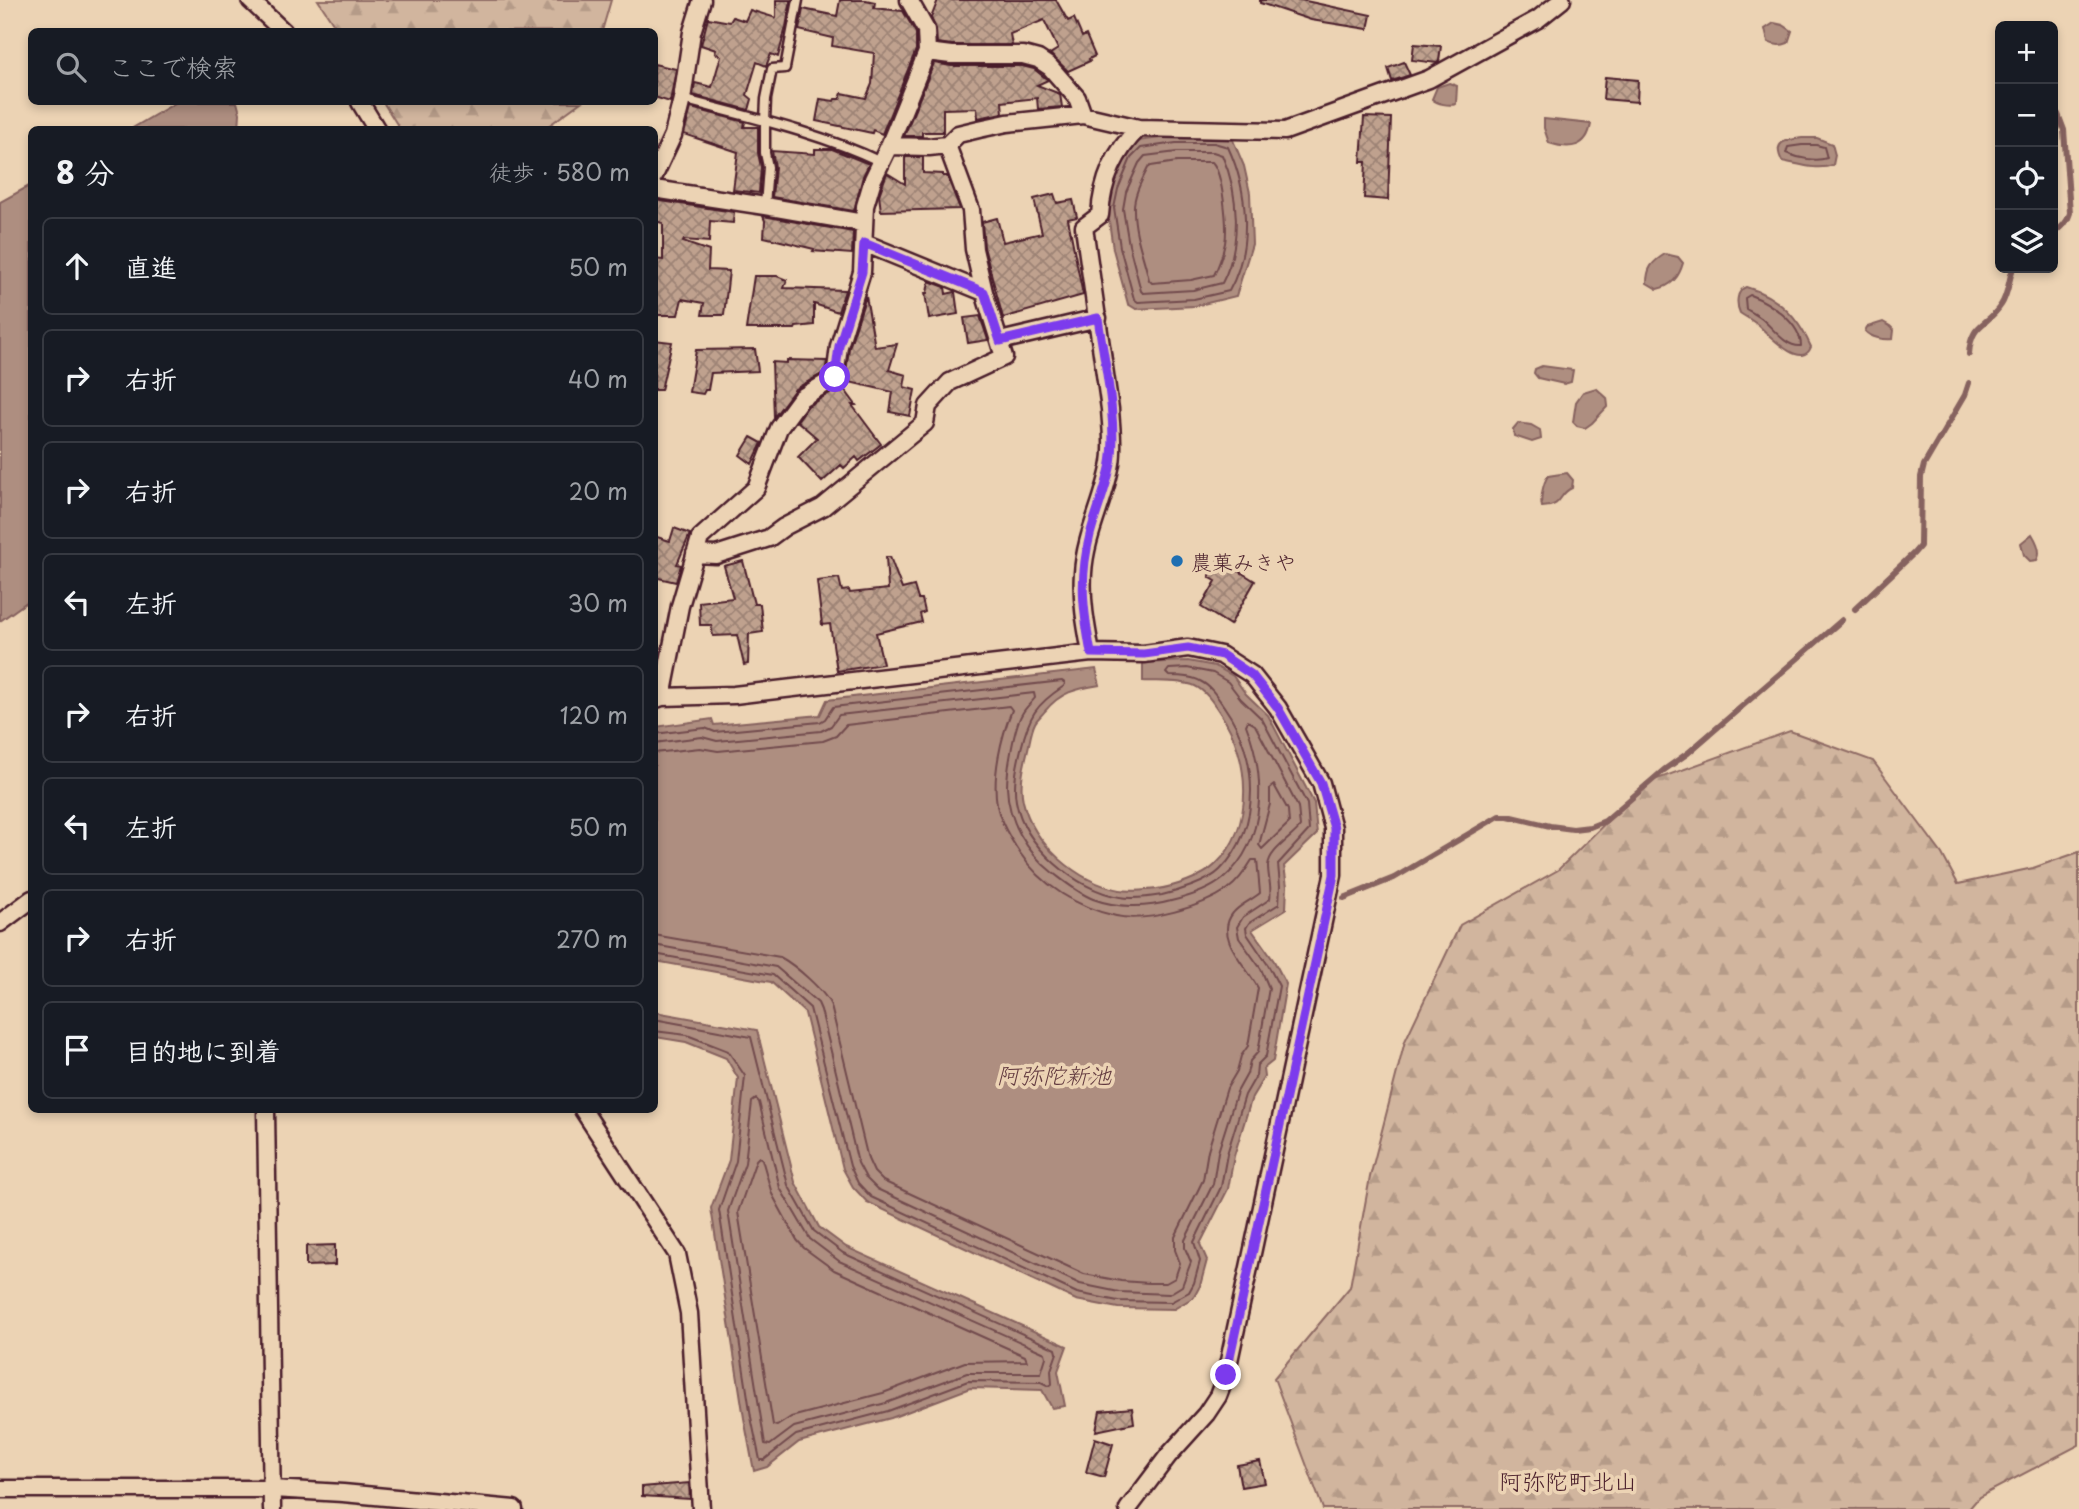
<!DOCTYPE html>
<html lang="ja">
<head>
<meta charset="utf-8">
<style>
	body { margin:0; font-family:"Playpen Sans","Klee One",sans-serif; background:#20242c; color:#f1f3f6 }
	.controls { position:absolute; right:21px; top:21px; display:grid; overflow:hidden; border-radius:10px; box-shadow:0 4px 10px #0003 }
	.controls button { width:63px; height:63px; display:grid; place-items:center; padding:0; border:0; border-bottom:2px solid #363941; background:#171b24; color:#f1f3f6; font:35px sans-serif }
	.stop { position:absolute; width:21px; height:21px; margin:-16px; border:5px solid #7c3aed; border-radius:50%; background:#fff }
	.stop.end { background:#7c3aed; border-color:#fff; box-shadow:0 2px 7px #0008 }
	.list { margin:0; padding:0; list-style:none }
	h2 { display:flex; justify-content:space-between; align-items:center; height:91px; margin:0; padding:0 28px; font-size:30px }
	h2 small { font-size:23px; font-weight:400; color:#9ea1a6 }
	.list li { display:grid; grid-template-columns:46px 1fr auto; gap:21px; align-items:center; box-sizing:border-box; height:98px; margin:0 14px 14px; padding:0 14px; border:2px solid #363941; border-radius:10px }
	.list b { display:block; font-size:26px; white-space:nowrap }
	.list em { font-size:23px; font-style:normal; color:#9ea1a6 }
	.icon { flex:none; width:38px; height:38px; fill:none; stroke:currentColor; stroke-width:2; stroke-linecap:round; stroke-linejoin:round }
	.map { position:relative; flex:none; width:2079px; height:1509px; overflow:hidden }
	.search { position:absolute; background:#171b24; box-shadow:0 4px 10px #0003; left:28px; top:28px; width:630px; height:77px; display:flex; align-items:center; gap:18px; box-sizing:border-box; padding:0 24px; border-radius:10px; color:#9ea1a6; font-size:26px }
	.panel { position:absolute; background:#171b24; box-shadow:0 4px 10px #0003; left:28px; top:126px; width:630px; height:987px; border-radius:10px }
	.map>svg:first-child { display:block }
	.forest { fill:url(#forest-firs); stroke:#8e6a64; stroke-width:2 }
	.water { fill:#ae8e80; stroke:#86625e; stroke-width:2 }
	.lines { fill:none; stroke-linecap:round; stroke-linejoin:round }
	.shore { stroke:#724b4d; stroke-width:2 }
	.stream { stroke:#86625e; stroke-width:6 }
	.building { fill:url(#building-cross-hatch); stroke:#4a1f2b; stroke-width:2 }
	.service-casing { stroke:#4a1f2b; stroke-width:13 }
	.minor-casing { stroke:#4a1f2b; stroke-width:21 }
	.service { stroke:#ecd3b4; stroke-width:8 }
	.minor { stroke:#ecd3b4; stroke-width:16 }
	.route { stroke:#7c3aed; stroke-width:9 }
	.poi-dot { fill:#1f6fb2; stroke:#ecd3b4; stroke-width:2.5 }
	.labels { text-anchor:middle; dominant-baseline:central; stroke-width:7; stroke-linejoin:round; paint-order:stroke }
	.poi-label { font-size:21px; fill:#4a1f2b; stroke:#ecd3b4; text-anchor:start }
	.water-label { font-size:23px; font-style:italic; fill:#633b40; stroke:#ecd3b4 }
	.neighbourhood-label { font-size:23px; fill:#4a1f2b; stroke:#ecd3b4 }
</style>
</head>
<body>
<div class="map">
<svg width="2079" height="1509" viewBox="0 0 2079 1509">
	<defs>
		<pattern id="forest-firs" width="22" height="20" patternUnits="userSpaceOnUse" patternTransform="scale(1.75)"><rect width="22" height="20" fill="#d1b59e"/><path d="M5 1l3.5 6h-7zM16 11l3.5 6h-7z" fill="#b59b88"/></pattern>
		<pattern id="building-cross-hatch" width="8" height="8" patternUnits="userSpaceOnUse" patternTransform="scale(1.75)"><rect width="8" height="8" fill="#bfa18e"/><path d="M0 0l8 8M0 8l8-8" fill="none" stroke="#9d8374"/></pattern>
	</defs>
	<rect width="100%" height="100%" fill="#ecd3b4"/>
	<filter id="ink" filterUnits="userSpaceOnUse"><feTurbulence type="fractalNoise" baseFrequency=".0143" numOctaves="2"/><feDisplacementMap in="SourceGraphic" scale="14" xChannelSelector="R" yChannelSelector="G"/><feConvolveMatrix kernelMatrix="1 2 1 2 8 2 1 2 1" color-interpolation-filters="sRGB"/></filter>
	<g filter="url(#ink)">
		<path class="forest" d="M318 0H611L602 31 339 32Z
			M383 102H581L544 129H400Z
			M1790 731 1873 761 1942 854 1958 884 2033 868 2079 852V1445L1979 1497 1969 1509H1323L1274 1378 1350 1287 1370 1177 1405 1041 1460 925 1558 870 1646 783Z"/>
		<path class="water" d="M1774 23 1783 25 1792 31 1788 43C1781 46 1775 46 1768 42L1765 29Z
			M1449 83 1457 86 1456 104C1449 106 1437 104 1432 99L1437 87Z
			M177 102H237L240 113 239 129H131Z
			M1544 119 1591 124C1587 148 1570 150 1549 143L1544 128Z
			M1175 136H1215L1233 140 1244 166 1250 193 1252 244 1236 296 1195 306 1136 309 1128 304 1113 249 1107 207 1111 187 1125 153 1138 141Z
			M1802 138H1817L1832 144 1835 155 1833 165C1817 171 1799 164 1782 161 1772 141 1786 140 1802 138Z
			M31 185V599L0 621V202Z
			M1665 254 1678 257 1683 263C1679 277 1672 286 1657 289L1647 283C1647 268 1652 262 1665 254Z
			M1746 287C1778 296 1798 317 1811 347 1802 371 1768 334 1758 325 1753 321 1746 317 1740 313 1736 304 1736 291 1746 287Z
			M1883 322 1890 326 1894 330 1893 339C1884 340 1871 338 1865 331L1867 327Z
			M1542 366 1573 370 1571 382 1564 384 1538 378 1534 373 1535 369Z
			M1596 388 1607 398 1608 406 1592 423 1585 428 1577 426 1573 422 1576 402 1583 392Z
			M1518 423 1531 425 1540 430 1541 439 1532 442 1514 436 1513 429Z
			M1567 473 1573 480 1572 488C1557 494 1565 506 1542 507 1540 499 1543 483 1548 476Z
			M2032 534C2037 542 2042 552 2037 560L2030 561 2024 555 2021 543Z
			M1188 661 1215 666 1233 676 1246 694 1268 715 1314 803 1317 834 1284 866 1287 886 1286 909 1252 930 1274 961 1286 984 1273 1061 1263 1069 1264 1077 1252 1097 1234 1156 1228 1189 1200 1244 1207 1260 1200 1286 1194 1297 1174 1309 1118 1308 1076 1300 867 1202 853 1187 843 1169 805 1013 771 982 655 961V727L712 719 714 725 820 715 827 700 1096 669 1100 685C1075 689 1061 692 1045 711 1042 715 1037 719 1035 723 1031 731 1030 741 1028 749 1024 766 1019 784 1023 801 1033 844 1077 882 1120 890 1131 892 1146 890 1157 889 1173 887 1203 877 1215 865 1256 826 1250 756 1220 713 1214 704 1206 691 1195 686 1180 680 1159 682 1143 681V663Z
			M655 1012 757 1030 795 1182 819 1227 846 1247 1067 1346 1058 1371 1065 1406 1052 1408 1042 1390 970 1388 891 1418 799 1442 767 1467 754 1471 744 1418 711 1208 729 1160 738 1078 726 1058 686 1042 655 1037Z"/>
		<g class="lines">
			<path class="shore" d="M1176 143H1214L1228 147C1248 190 1253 248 1229 291L1194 299 1138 302 1134 299 1120 247 1114 208 1118 189 1131 158 1141 148Z
				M1802 145H1816L1824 147 1827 158C1815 162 1798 158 1786 153L1788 147Z
				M1177 152H1213L1222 155C1239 193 1242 245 1222 283L1193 290 1143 293 1141 291 1129 245 1123 209 1126 192 1139 163 1145 156Z
				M1177 162H1212C1223 173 1228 227 1225 243 1223 253 1219 265 1214 275L1191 280 1152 283 1149 280C1144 257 1134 234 1134 210 1133 196 1142 180 1148 168L1151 166Z
				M1750 295C1769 302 1801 323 1801 346 1785 347 1773 328 1762 319 1757 315 1751 312 1746 309L1745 298Z
				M654 734 705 728 715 732 820 722 825 719 833 707 1062 681 1065 683 1064 686C1035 705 1029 716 1021 749 1017 766 1013 784 1016 801 1024 846 1076 890 1120 897 1132 899 1150 897 1162 895 1179 891 1208 882 1220 870 1263 826 1258 755 1225 708 1218 698 1211 686 1200 681 1192 676 1178 676 1169 676L1166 673 1169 669 1187 668 1213 673 1228 682 1241 699 1262 719 1307 804 1309 830 1278 864 1280 886 1279 904 1249 923 1246 928 1247 934 1268 965 1279 986 1266 1056 1257 1065 1256 1076 1245 1095 1227 1154 1221 1187 1194 1242 1200 1261 1194 1283 1189 1292 1171 1302 1118 1301 1077 1293 871 1197 858 1183 850 1166 810 1008 773 975 654 954
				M654 743 702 737 717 741 821 731 831 726 839 715 1034 693 1035 698C1031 703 1025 708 1022 714 1014 727 1007 771 1007 787 1008 820 1026 852 1053 873 1065 882 1078 893 1093 899 1117 908 1146 908 1171 901 1188 897 1210 890 1224 878 1268 840 1265 773 1246 725L1248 721 1255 725 1298 807 1300 827C1292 838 1269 850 1268 866 1268 877 1272 888 1270 899L1243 917 1237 927 1239 938 1261 969 1269 988 1258 1052 1250 1061 1247 1074 1237 1092 1218 1152 1213 1184 1185 1240V1248L1191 1262 1182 1286 1169 1294 1119 1292 1080 1284 877 1189 866 1178 858 1163 821 1010 818 1003 776 967 654 945
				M654 753 700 748 718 751 823 741 836 736 846 725 1009 706 1012 710C1001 737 992 776 997 805 1000 822 1010 838 1020 853 1041 885 1078 908 1116 916 1147 923 1202 907 1228 889 1238 882 1246 870 1252 860H1257L1260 893C1252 900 1240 904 1233 913 1213 937 1248 967 1258 988L1248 1046 1241 1056 1237 1071 1227 1088 1208 1150 1203 1180 1175 1237V1250L1180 1263 1175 1278 1166 1283H1149L1121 1281 1084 1274 883 1181 874 1172 868 1159 831 1006C825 991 795 965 780 957L654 935
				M1274 785 1288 810 1289 823 1262 849 1259 845 1270 804V788Z
				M654 1019 751 1037 788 1185 814 1231 843 1253 1056 1349 1057 1353 1051 1370 1052 1384 1049 1386 1041 1382 968 1381 888 1411 796 1435 764 1460H760L751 1417 719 1210 736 1161 745 1076 728 1051 687 1035 654 1031
				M756 1099 759 1102 780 1188 810 1239 839 1261 1045 1353 1046 1357 1041 1373H967L886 1403 794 1427 770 1445 765 1444 728 1211 745 1163 752 1102Z
				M759 1157 762 1159 772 1194 797 1240 804 1248 834 1270 1025 1356 1027 1361 965 1362 883 1393 791 1417 777 1426 773 1425 738 1212 756 1160Z"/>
			<path class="stream" d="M2053 78 2056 98
				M2053 232C2062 229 2068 221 2070 213L2064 130 2058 114
				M1969 354C1971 322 1987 327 2001 305 2008 295 2009 279 2013 268
				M1855 609 1914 553 1920 546 1921 477 1924 465 1965 395 1969 383
				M1344 898 1394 878 1499 816H1508L1550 826 1573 829 1590 827 1605 821 1664 770 1688 753 1842 620"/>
		</g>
		<path class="building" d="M776 0H791L786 27 778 57 771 54 766 66 757 62 747 95 752 99 749 110 693 95 695 83 712 87 721 56 715 53 716 50 701 45 708 18 730 22 733 17 745 21 750 10 776 18Z
			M840 0H866L875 2 874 8 903 11 916 33V50L882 134 873 130 872 133 816 121 820 99 834 101 835 99H840L842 93 866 98 872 84 874 53 832 46 833 38 799 30 803 9 837 16Z
			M938 0H1056L1068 21 1074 18 1082 37 1086 35 1095 56 1089 59 1090 61 1068 71 1050 54 1058 49 1044 20 1010 34 1012 45H952L937 43 936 29 931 18Z
			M1260 0H1301L1371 15 1368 29 1311 20 1260 3Z
			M1414 44 1441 46 1439 61 1437 63 1412 60Z
			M1404 62 1410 75 1392 81 1388 68Z
			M934 63 951 66H1022L1034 69 1048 80 1037 85 1060 94 1062 107 1038 109 1037 98 1002 102 1003 113 978 118 977 108 943 109V132H922V136H904Z
			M654 64 676 69 670 102 654 97Z
			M1605 77 1638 80 1637 102 1603 99Z
			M691 108 745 122 744 127H758V153L761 167 759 193 733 190 738 152 684 134Z
			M1364 117 1391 118 1388 200 1364 198 1366 162H1361Z
			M815 149H832L869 164 863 176 854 211 772 197 775 167 772 151 815 154Z
			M905 157H923V173L943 174V176H947L960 209 881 211 879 195 887 173 905 184Z
			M1054 194 1057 203 1073 200 1077 217 1068 219 1083 295 1003 318 984 247 982 222 997 218 1003 242 1042 233 1034 199Z
			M654 200 734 212 733 223 710 221 709 242 684 240 683 242 709 251 708 270 729 271 724 315H702L704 303 682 299 678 315H654V259L663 260V223L654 221Z
			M763 216 853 232 852 254 813 251 814 249 764 237 765 221Z
			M754 276H777L787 280 784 288 845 290 838 312 814 304V325L796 327 795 329H746Z
			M929 281 945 287 946 294 955 292 958 314 929 319 925 293H927Z
			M866 296 875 347 897 344 889 370 906 375 904 387 915 390 910 416 890 412 893 392 845 381 849 348Z
			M980 316 988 340 968 343 964 318Z
			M654 340 672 342 661 390H654Z
			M755 349 758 371 711 373 708 390H705L703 394 689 392 696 350Z
			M787 360 827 361 825 372 795 389 774 417 772 362 787 363Z
			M842 386 856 405H852L881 444 859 461 856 457 844 468 841 465 822 482 798 457 817 438 797 421 808 406Z
			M751 437 762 443 752 464 740 455Z
			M674 528 690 534 677 564 681 565 676 582 654 577V536L670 541Z
			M886 557H890L902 589 914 586 918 599H922L925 612 920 614 922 622 876 633 883 664 837 671 830 624 822 625 817 581 839 578 842 591 849 590 850 593 888 589Z
			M1219 559 1255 581 1230 625 1201 607 1216 581 1209 577Z
			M743 561 754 604H760L763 632 749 634 748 664 744 665 737 635 713 636 711 625H700L699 602 733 598 724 566Z
			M335 1245V1265L306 1266V1246Z
			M1132 1408 1134 1423 1096 1431 1100 1411Z
			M1095 1438 1113 1444 1104 1477 1086 1472Z
			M1260 1461 1265 1483 1241 1487 1237 1465Z
			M689 1483 690 1499 642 1496V1487Z"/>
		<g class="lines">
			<g class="service-casing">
				<path id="service" d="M682 99C749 117 818 132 881 162
					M765 206 768 167 765 153V121L766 99 772 69 785 68 798 0"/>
			</g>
			<g class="minor-casing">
				<path id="minor" d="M250 0 284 32
					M927 52 951 55H1023L1038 59 1050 67 1077 98 1083 115
					M360 102 377 130
					M889 146 929 147 947 145
					M654 176 673 135 682 99 692 32 702 0
					M654 189 765 206 863 223
					M864 243 984 292
					M1000 341 1098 318
					M695 554 716 555 769 538 784 527 823 507 925 423 928 406 950 382 1004 357 984 292 974 249 971 210 947 145 958 134 979 129 1007 123 1083 115 1139 128 1285 131 1429 79 1538 19 1562 0
					M1091 653C1086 626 1081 600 1083 573 1085 535 1105 500 1111 463 1114 445 1111 427 1110 409L1084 227 1100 215C1102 180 1114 152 1139 128
					M662 697 680 606 700 538 756 488 779 428 801 398 835 378 839 346 862 272 865 206 873 179 889 146 927 52 926 30 909 0
					M654 700 662 697 734 695 1091 653 1144 654 1188 648 1221 655 1252 675 1278 708 1321 783 1333 828V875L1226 1375 1218 1396 1206 1414 1168 1456 1128 1509
					M0 923 32 899
					M266 1110 272 1509
					M583 1110 677 1254 689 1313 701 1509
					M0 1489H272L343 1493 514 1509"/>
			</g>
			<use href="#service" class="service"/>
			<use href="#minor" class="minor"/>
		</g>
	</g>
	<g class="lines" filter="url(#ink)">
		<path class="route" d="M835 377 839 346 862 272 864 243 984 292 1000 341 1098 318C1104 361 1118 420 1111 463 1107 487 1096 511 1090 535 1079 579 1083 609 1091 653L1144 654 1188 648 1222 655 1252 675 1278 708 1321 783 1334 828V875L1226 1375"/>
	</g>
	<circle class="poi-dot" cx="1177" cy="561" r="7"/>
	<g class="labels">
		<g class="poi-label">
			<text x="1191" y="561">農菓みきや</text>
		</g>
		<g class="water-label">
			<text x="1054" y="1074">阿弥陀新池</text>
		</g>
		<g class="neighbourhood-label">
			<text x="1568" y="1480">阿弥陀町北山</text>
		</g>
	</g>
</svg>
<div class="controls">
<button>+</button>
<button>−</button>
<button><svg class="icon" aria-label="locate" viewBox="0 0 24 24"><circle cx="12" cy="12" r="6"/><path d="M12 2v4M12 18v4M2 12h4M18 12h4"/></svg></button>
<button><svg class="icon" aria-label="layers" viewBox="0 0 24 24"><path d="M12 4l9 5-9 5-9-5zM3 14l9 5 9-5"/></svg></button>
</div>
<div class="stop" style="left:835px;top:377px"></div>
<div class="stop end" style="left:1226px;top:1375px"></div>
<div class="search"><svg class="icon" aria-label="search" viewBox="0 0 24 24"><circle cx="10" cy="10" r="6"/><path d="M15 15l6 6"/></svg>ここで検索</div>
<section class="panel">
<h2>8 分<small>徒歩 · 580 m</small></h2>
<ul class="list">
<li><svg class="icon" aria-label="ahead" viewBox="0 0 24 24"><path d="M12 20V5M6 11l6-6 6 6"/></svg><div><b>直進</b></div><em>50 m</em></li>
<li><svg class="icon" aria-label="right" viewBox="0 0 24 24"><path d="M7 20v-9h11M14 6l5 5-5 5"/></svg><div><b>右折</b></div><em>40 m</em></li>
<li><svg class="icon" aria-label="right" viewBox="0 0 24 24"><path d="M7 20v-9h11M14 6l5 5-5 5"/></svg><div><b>右折</b></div><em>20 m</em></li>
<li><svg class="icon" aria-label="left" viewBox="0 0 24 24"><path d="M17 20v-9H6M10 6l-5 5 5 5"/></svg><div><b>左折</b></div><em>30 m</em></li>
<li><svg class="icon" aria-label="right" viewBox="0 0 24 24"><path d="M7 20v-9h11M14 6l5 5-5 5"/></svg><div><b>右折</b></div><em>120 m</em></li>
<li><svg class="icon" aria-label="left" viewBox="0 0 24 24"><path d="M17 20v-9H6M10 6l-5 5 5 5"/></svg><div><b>左折</b></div><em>50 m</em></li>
<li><svg class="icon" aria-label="right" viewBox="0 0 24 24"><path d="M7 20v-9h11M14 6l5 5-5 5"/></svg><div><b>右折</b></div><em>270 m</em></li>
<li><svg class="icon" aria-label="arrive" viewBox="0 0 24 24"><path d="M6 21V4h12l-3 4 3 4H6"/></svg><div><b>目的地に到着</b></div></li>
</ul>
</section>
</div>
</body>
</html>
